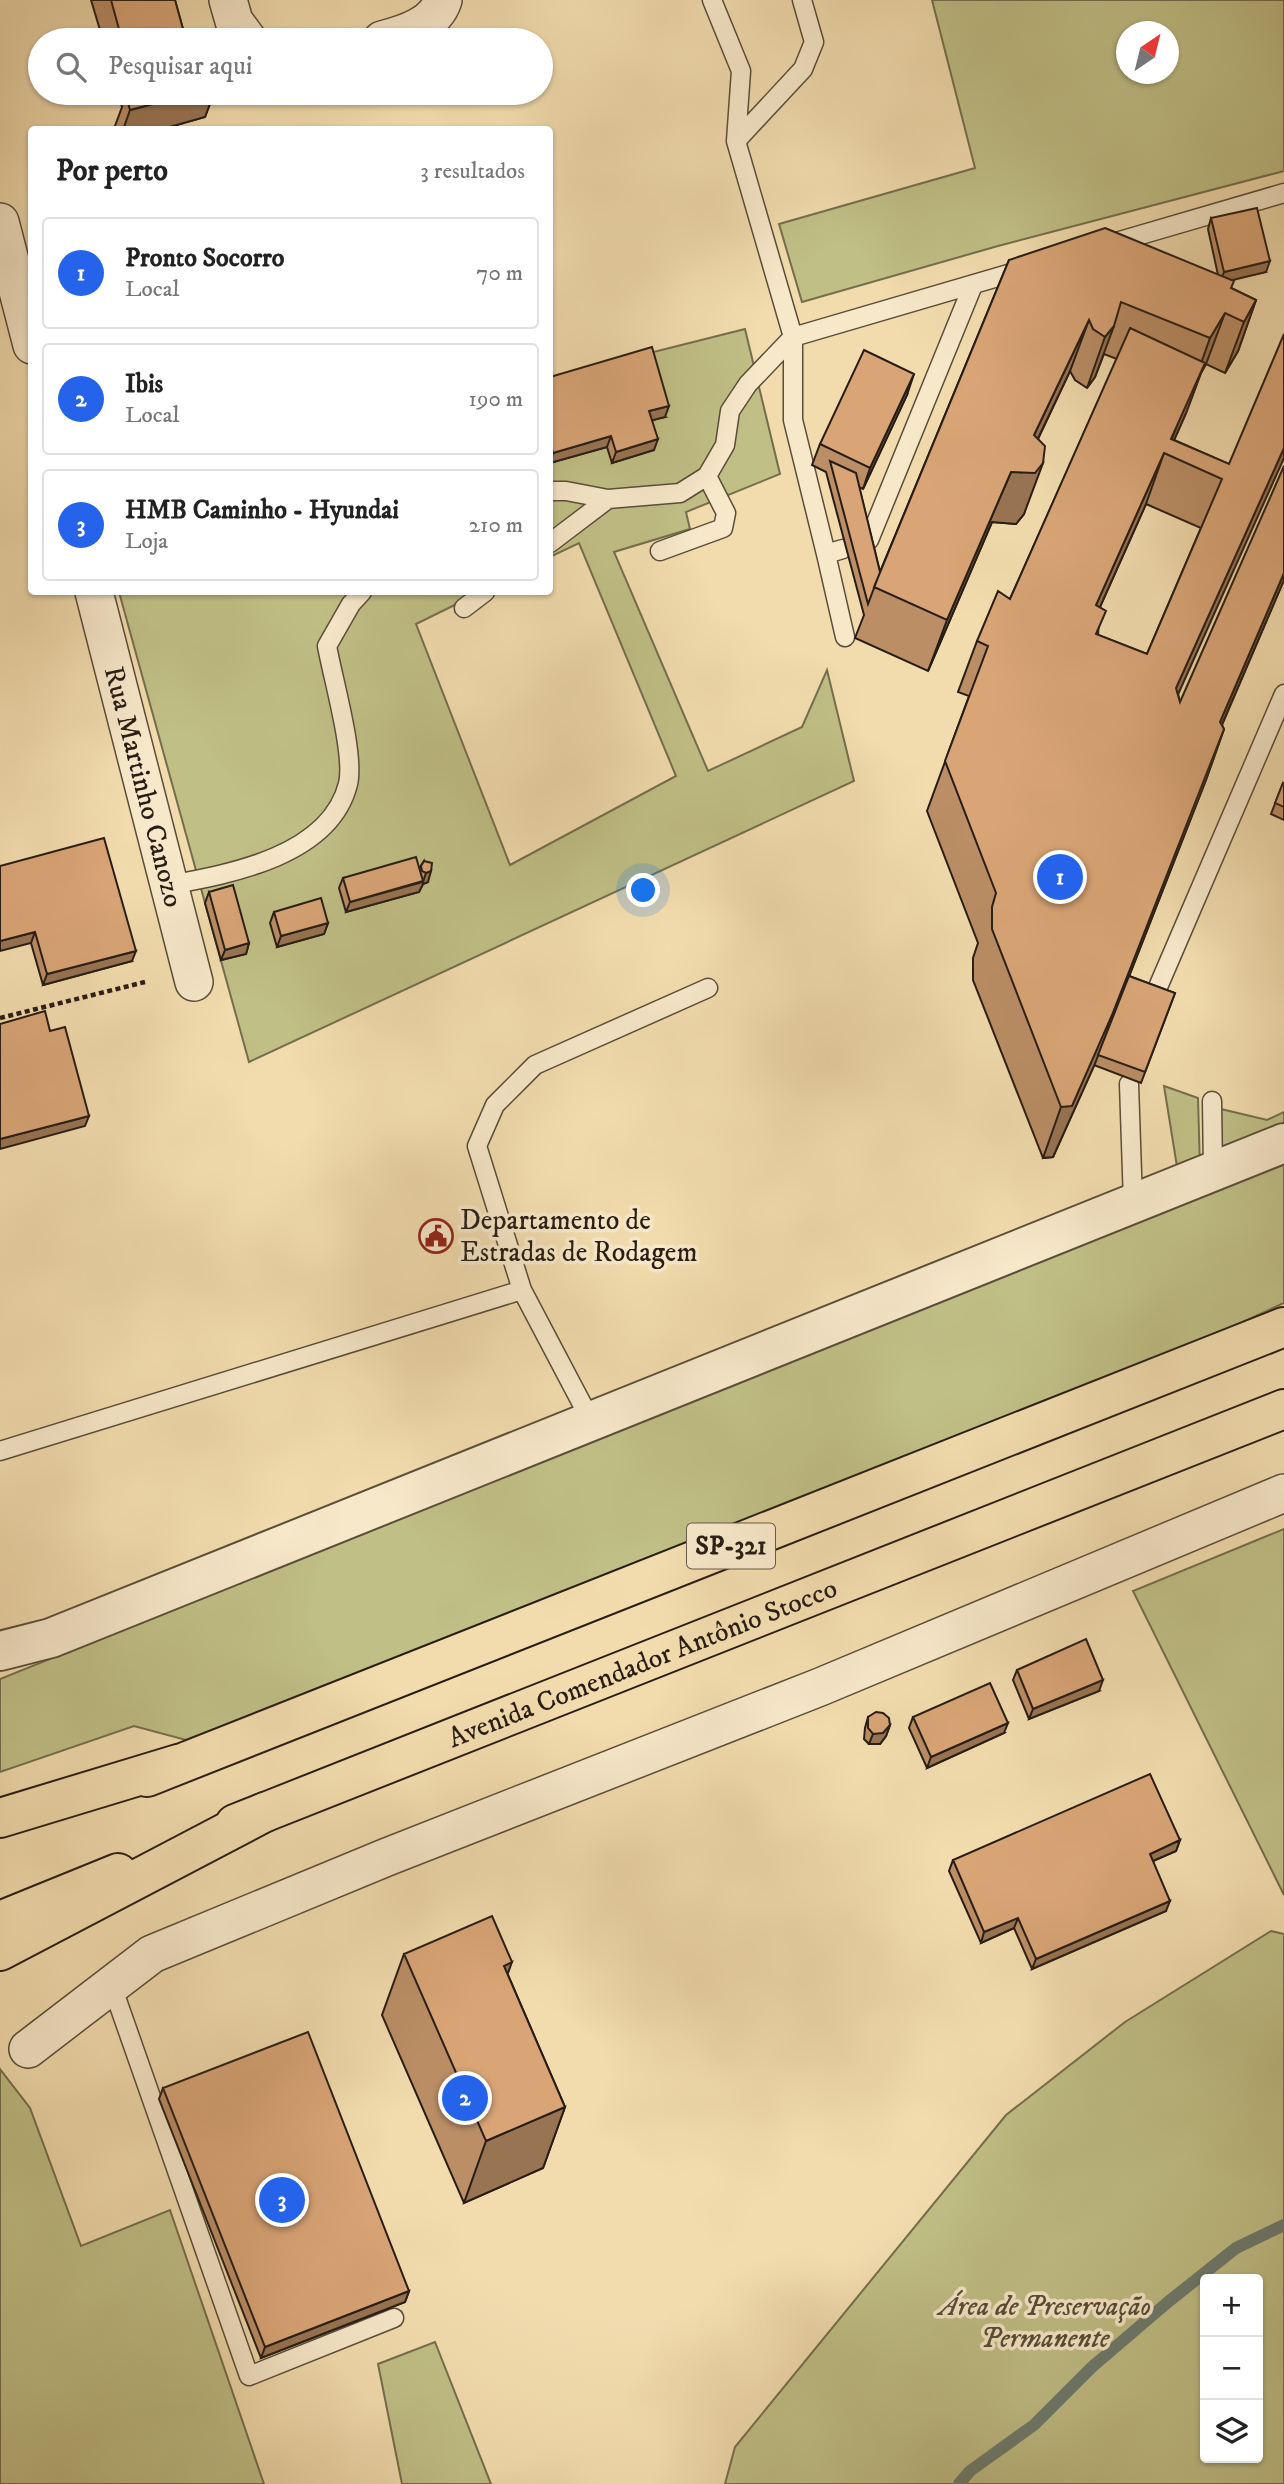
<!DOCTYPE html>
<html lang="pt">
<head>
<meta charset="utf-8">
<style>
	body { margin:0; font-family:"IM FELL DW Pica",serif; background:#f6f6f6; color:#222 }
	.controls { position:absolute; right:21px; bottom:21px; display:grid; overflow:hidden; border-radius:7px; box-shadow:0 2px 5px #0004 }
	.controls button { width:63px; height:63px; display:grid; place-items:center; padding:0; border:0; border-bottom:2px solid #e0e0e0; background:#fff; color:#222; font:35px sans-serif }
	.compass { position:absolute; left:1116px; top:21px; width:63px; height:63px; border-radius:50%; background:#fff; box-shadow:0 2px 5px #0004; rotate:35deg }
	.you { position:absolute; left:644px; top:891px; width:24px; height:24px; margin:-18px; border:5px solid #fff; border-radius:50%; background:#1a73e8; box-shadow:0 0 0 10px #1a73e833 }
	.badge { display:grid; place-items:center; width:46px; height:46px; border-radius:50%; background:#2563eb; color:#fff; font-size:23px; font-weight:700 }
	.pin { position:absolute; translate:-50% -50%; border:4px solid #fff; box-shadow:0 2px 7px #0006 }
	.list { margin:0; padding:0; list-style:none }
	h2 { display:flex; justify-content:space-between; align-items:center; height:91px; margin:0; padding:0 28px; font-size:30px }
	h2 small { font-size:23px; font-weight:400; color:#767676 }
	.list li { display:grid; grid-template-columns:46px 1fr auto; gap:21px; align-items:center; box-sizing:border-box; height:112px; margin:0 14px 14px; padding:0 14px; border:2px solid #e0e0e0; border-radius:7px }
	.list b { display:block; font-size:26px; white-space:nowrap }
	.list p { margin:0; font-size:23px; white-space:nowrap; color:#767676 }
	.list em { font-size:23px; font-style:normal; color:#767676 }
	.icon { flex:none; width:38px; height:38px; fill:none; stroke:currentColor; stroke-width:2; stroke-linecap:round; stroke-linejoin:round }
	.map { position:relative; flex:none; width:1284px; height:2484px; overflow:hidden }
	.search { position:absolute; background:#fff; box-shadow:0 2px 5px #0004; left:28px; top:28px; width:525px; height:77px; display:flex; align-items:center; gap:18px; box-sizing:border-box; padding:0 24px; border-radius:38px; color:#767676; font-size:26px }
	.panel { position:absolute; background:#fff; box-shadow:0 2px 5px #0004; left:28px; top:126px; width:525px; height:469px; border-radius:7px }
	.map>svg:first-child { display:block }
	.green { fill:#c0bf86; stroke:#746e4d; stroke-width:2; fill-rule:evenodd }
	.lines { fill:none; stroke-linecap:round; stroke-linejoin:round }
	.stream { stroke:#6d7c6f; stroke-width:12 }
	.service-casing { stroke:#5a4d3a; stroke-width:21 }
	.minor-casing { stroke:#5a4d3a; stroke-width:40 }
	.tertiary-casing { stroke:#5a4d3a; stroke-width:42 }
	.primary-casing { stroke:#281d14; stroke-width:42 }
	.motorway-casing { stroke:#281d14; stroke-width:42 }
	.path { stroke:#281d14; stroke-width:4.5; stroke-dasharray:5 3.5; stroke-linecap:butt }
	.service { stroke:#f7e8ca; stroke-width:18 }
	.minor { stroke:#f7e8ca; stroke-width:37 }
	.tertiary { stroke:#f7e8ca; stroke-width:38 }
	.primary { stroke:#f2dcae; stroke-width:38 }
	.motorway { stroke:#f2dcae; stroke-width:38 }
	.wall { fill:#bb8e66; stroke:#281d14; stroke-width:2; fill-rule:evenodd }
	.shaded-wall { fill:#987453; stroke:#281d14; stroke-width:2 }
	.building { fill:#d9a577; stroke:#281d14; stroke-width:2; fill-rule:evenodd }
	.labels { text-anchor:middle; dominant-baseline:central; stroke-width:7; stroke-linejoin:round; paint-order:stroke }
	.shield { fill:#f7e8ca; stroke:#665a4b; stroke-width:2 }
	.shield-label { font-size:26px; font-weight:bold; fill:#281d14 }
	.street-label { font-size:28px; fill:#281d14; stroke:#f7e8ca }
	.poi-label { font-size:28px; fill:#281d14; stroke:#f7e8ca; text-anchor:start }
	.park-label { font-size:28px; font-style:italic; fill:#564e36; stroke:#f7e8ca }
</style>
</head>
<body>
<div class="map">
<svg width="1284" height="2484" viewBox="0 0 1284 2484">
	<rect width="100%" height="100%" fill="#f2dcae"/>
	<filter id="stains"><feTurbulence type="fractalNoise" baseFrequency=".00286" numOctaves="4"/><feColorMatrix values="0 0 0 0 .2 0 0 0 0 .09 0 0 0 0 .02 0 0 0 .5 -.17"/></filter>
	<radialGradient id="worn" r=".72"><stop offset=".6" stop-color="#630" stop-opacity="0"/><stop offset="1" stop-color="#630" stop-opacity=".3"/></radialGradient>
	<path class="green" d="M932 0H1284V171L998 246 802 302 779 224 975 168ZM1126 32H1168V74H1126Z
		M745 329 780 474 686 512 690 529 614 552 708 771 802 727 827 670 854 781 249 1062 119 592H481L416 624 510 865 676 776 579 543 550 557V378Z
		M1164 1086 1198 1098 1200 1169 1179 1179Z
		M1221 1109 1267 1120 1284 1112V1129L1220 1159Z
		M1284 1161V1303L1223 1331 468 1632 186 1740 134 1726 0 1772V1679Z
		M1284 1529V1895L1133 1591Z
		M1271 1931 1284 1934V2484H725L735 2447 1006 2115 1125 2022ZM1205 2279H1258V2458H1205Z
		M0 2069 30 2108 81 2246 170 2210 264 2484H0Z
		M435 2342 491 2484H402L378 2364Z"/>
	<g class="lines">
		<path class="stream" d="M959 2484 970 2471 1034 2425 1092 2367 1168 2302 1236 2248 1284 2225"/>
		<g class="service-casing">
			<path id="service" d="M736 141 803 69 814 42 802 0
				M1106 245 1284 193
				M550 491H566L608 499 680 493 707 476 725 445 730 411 748 384 793 337 736 141 741 71 712 0
				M869 540 973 285
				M550 543 608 499
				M843 549 826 554 793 420V337L1022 270
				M660 551 723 528 726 513 707 476
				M826 554 845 637
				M464 608 485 592
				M169 885C230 874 330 856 348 784 355 755 333 679 327 646L351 604 362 592
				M1155 994 1284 694
				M1129 1084 1133 1203
				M1212 1101 1213 1171
				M522 1290 477 1146 495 1105 535 1065 708 988
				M0 1451 522 1290 591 1421
				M111 1983 249 2376 394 2318"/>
		</g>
		<g class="minor-casing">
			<g id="minor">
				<path d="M228 0 234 21 248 40"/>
				<path d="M382 40C405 34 435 25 443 0"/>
				<path d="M0 222 32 345"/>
				<path id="s1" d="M94 592 194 982"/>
				<path d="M28 2049 152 1954 387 1857 820 1687 1284 1493"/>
			</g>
		</g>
		<g class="tertiary-casing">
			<path id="tertiary" d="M0 1651 51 1638 1284 1143"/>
		</g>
		<g class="primary-casing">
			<g id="primary">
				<path d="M147 1777 1284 1327"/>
				<path id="s2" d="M235 1824 1284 1409"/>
				<path d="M0 1921 118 1873"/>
			</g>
		</g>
		<g class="motorway-casing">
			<path id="motorway" d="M0 1818 178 1764
				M0 1951 265 1812"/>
		</g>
		<path class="path" d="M0 1018 145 982"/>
		<use href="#service" class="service"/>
		<use href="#minor" class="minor"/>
		<use href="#tertiary" class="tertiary"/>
		<use href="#primary" class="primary"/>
		<use href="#motorway" class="motorway"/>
	</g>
	<path class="wall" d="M91 0H175L186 40H103Z
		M118 93H214L205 117 159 130H116L115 126 122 107Z
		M1211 218 1266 272 1230 280 1231 288 1256 300 1238 351 1225 373 1206 364 1201 373 1186 413 1174 440 1229 464 1178 694 1180 702 1284 580 1222 725 1224 729 1206 780 1129 976 1175 993 1141 1083 1094 1065 1053 1157 1043 1158 973 980V958L978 943 927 811 969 696 958 692 977 641 1010 599 1117 359 1104 354 1095 377 1087 388 1075 380 1070 371 1038 439 1024 514 1016 524 992 522 928 671 855 638 864 615 826 472 812 465 820 444 907 395 863 489 859 487 880 572 1009 260 1218 275 1208 229ZM1146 504 1201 528 1147 654 1098 635 1100 607Z
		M550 377 665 417 652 420 654 450 612 463 607 447 550 463Z
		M1283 783 1284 784V820L1271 814Z
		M424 861 428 882 423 884 419 892 346 912 339 888 343 878 419 869Z
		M0 866 132 961 43 985 31 943Z
		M209 892 249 943 246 954 221 960 205 903Z
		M274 912 328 923 324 934 277 947 270 923Z
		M1017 1670 1099 1691 1029 1719 1013 1680Z
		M868 1717 890 1725 886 1736 880 1744H869L864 1739 865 1728Z
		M913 1717 1004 1733 927 1768 909 1728Z
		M1180 1840 1176 1851 1153 1861 1166 1911 1032 1969 1014 1928 981 1943 949 1871 953 1860Z
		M404 1954 508 1975 565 2107 543 2168 464 2203 382 2015Z
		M163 2088 409 2291 405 2302 261 2358 159 2099Z"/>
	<path class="shaded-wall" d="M194 93H214L205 117 159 130H123L130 110Z
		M1270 261 1266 272 1220 283 1224 272Z
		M1256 300 1238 351 1225 373 1244 322Z
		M1225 313 1206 364 1201 373 1186 413 1168 454 1166 453 1192 389 1210 338Z
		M1089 320 1070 371 1022 472 1043 463 1024 514 1016 524 992 522 928 671 947 620 1011 472 1034 435Z
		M1114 326 1095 377 1087 388 1105 337Z
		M914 374 907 395 863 489 870 468Z
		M669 406 665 417 646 422 649 411Z
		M611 436 607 447 550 463 553 453Z
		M658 439 654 450 612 463 616 452Z
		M1284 448V458L1158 739 1176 688Z
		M1164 453 1146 504 1078 656 1096 605Z
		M1284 573V580L1201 773 1220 722Z
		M1224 729 1206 780 1094 1066 1053 1157 1043 1158 1061 1107Z
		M431 871 428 882 423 884 419 892 346 912 350 902 423 882 426 873Z
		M328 923 324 934 277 947 281 936Z
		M35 932 31 943 0 951V941Z
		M249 943 246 954 221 960 225 950Z
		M136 951 132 961 43 985 47 974Z
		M89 1116 85 1126 0 1149V1139Z
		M1103 1680 1099 1691 1029 1719 1033 1709Z
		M1008 1723 1004 1733 927 1768 931 1757Z
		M890 1725 886 1736 880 1744H869L873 1734Z
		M1180 1840 1176 1851 1146 1864 1150 1854Z
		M1170 1901 1166 1911 1032 1969 1036 1959Z
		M1018 1918 1014 1928 981 1943 984 1932Z
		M512 1962 490 2023 504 1966Z
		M565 2107 543 2168 464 2203 486 2141Z
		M409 2291 405 2302 261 2358 265 2347Z"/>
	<path class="building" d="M111 0H175L186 40H122Z
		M136 93H194L130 110 126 96Z
		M1257 208 1270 261 1224 272 1211 218Z
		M1105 228 1234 281 1231 288 1256 300 1244 322 1225 313 1210 338 1121 302 1114 326 1105 337 1093 329 1089 320 1034 435 1045 446 1043 463 1035 473 1011 472 947 620 874 587 1009 260Z
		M1130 328 1205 363 1171 439 1229 464 1284 334V448L1176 688 1180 702 1284 466V573L1220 722 1224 729 1112 1015 1072 1106 1061 1107 992 929V907L996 893 945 761 988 646 977 641 998 591 1010 599ZM1164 453 1222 479 1147 654 1096 634 1106 611 1096 605Z
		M652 347 669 406 649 411 658 439 616 452 611 436 553 453 550 442V377Z
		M864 350 914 374 870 468 820 444Z
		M830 461 856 473 880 572 868 604Z
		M1283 783 1284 784V807L1275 803Z
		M104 838 136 951 47 974 35 932 0 941V866Z
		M416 857 423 881 350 902 343 878Z
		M424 861 432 863 431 871 426 873 422 871 421 866Z
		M233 885 249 943 225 950 209 892Z
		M321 898 328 923 281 936 274 912Z
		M1129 976 1175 993 1145 1072 1098 1055Z
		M45 1011 50 1031 65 1027 89 1116 0 1139V1024Z
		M1086 1639 1103 1680 1033 1709 1017 1670Z
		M990 1683 1008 1723 931 1757 913 1717Z
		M876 1712 883 1713 889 1718 890 1725 883 1733 873 1734 868 1728V1717Z
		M1150 1774 1180 1840 1150 1854 1170 1901 1036 1959 1018 1918 984 1932 953 1860Z
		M492 1916 512 1962 504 1966 565 2107 486 2141 404 1954Z
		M308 2032 409 2291 265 2347 163 2088Z"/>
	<defs>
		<g id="civic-ring" transform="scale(1.75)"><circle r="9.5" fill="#f7e8ca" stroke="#8f2418" stroke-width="1.5"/><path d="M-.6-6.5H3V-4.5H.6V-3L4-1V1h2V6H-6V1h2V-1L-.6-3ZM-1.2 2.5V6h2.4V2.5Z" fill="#8f2418"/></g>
	</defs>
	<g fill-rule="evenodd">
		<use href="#civic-ring" x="436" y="1236"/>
	</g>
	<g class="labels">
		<rect class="shield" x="687" y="1523.5" width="88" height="45" rx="5"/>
		<g class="shield-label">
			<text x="731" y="1546">SP-321</text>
		</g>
		<g class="street-label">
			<text stroke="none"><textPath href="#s1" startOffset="201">Rua Martinho Canozo</textPath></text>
			<text stroke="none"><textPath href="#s2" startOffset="438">Avenida Comendador Antônio Stocco</textPath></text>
		</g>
		<g class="poi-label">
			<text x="460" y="1220">Departamento de<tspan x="460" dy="32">Estradas de Rodagem</tspan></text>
		</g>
		<g class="park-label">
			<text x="1045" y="2306">Área de Preservação<tspan x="1045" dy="32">Permanente</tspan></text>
		</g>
	</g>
	<rect width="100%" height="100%" filter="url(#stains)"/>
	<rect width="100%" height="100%" fill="url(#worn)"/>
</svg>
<div class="controls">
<button>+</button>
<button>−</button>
<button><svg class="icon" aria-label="layers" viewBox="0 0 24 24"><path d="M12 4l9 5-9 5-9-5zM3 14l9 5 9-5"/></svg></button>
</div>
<svg class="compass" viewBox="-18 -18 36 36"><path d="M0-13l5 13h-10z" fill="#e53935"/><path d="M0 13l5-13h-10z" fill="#767676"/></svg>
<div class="you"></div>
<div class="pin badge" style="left:1060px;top:877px">1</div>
<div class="pin badge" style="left:465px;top:2098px">2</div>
<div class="pin badge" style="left:282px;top:2200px">3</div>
<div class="search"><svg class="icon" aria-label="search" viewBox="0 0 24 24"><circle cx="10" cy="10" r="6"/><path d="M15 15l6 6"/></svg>Pesquisar aqui</div>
<section class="panel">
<h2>Por perto<small>3 resultados</small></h2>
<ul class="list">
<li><span class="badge">1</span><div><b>Pronto Socorro</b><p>Local</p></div><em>70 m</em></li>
<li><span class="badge">2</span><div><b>Ibis</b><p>Local</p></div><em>190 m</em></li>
<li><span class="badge">3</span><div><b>HMB Caminho - Hyundai</b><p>Loja</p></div><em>210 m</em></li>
</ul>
</section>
</div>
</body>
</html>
